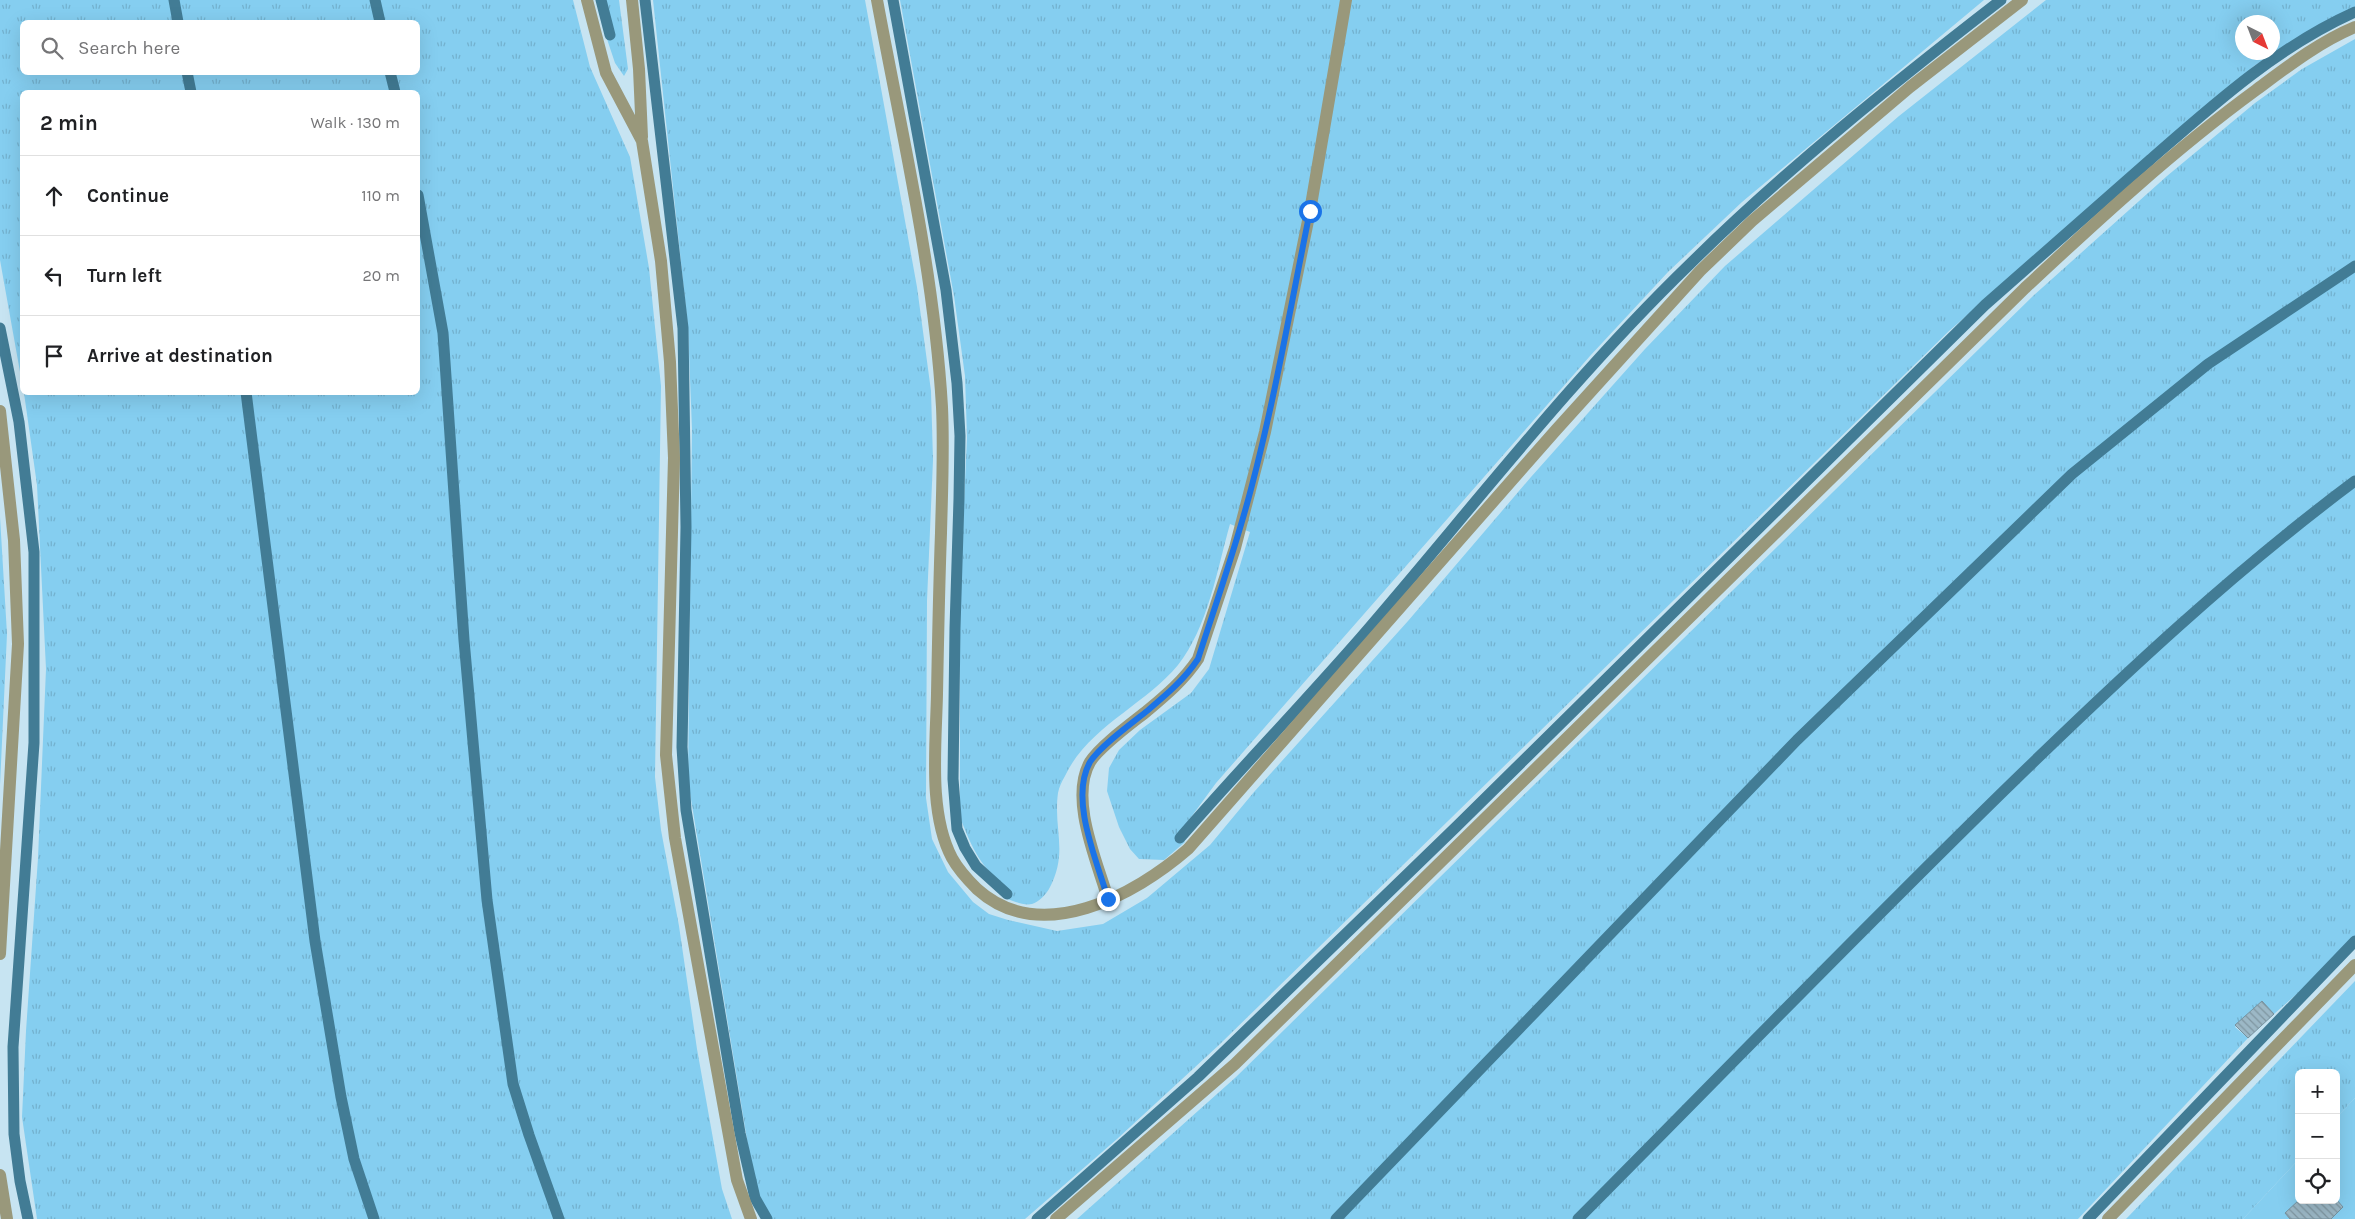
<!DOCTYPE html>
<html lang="en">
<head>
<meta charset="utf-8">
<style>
	body { margin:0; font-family:Karla,sans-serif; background:#f2f2f2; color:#202124 }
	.controls { position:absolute; right:15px; bottom:15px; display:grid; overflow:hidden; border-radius:8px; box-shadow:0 5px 20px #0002 }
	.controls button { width:45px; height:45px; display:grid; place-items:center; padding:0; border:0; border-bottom:1px solid #e0e0e0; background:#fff; color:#202124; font:25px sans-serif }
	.compass { position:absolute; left:2235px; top:15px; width:45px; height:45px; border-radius:50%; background:#fff; box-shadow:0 5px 20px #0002; rotate:138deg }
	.stop { position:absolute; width:15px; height:15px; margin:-11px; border:4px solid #1a73e8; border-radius:50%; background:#fff }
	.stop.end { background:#1a73e8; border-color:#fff; box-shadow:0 1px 5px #0008 }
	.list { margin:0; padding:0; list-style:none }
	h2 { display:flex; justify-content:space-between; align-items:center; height:65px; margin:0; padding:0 20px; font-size:21px }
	h2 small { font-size:16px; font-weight:400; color:#757577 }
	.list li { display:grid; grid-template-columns:32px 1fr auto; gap:15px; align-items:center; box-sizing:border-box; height:80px; padding:0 20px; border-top:1px solid #e0e0e0 }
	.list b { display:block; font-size:19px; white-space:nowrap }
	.list em { font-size:16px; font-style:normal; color:#757577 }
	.icon { flex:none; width:28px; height:28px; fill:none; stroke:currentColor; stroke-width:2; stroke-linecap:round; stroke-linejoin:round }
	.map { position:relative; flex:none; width:2355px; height:1219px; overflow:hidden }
	.search { position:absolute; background:#fff; box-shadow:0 5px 20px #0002; left:20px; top:20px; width:400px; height:55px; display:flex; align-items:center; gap:12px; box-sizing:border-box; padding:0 18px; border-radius:8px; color:#757577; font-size:19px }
	.panel { position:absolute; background:#fff; box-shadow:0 5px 20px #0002; left:20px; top:90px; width:400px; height:305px; border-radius:8px }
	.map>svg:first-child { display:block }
	.grass { fill:url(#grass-tufts); fill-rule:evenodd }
	.green { fill:#85cef0 }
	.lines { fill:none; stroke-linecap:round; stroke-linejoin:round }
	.stream { stroke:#427c95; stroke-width:11 }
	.building { fill:url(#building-back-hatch); stroke:#76929f }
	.lane { stroke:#99987b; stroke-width:12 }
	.route { stroke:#1a73e8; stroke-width:6 }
</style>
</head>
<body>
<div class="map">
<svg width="2355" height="1219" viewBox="0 0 2355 1219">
	<defs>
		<pattern id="grass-tufts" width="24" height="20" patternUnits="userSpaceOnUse" patternTransform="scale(1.25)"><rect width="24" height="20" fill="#85cef0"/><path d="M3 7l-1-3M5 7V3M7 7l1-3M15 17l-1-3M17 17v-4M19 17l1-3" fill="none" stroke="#73b1ce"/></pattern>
		<pattern id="building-back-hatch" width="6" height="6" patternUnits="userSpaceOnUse" patternTransform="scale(1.25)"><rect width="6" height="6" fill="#9cb8c6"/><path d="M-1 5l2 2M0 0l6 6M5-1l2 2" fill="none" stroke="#7f96a1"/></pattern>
	</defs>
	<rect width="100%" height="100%" fill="#c7e4f2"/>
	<path class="grass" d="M0 0H573L590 67 630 157 649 268 661 386 655 777 661 830 679 926 697 1049 722 1189 732 1219H37L22 1117 26 1031 38 858 46 669 37 485 24 393 418 392V92H22V383L0 260ZM22 22H418V72H22Z
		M603 0H619L628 69 624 76 615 63 607 39 612 35Z
		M653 0H865L917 287 931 391 933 460 927 601 926 798 932 839 948 872 973 902 989 914 1008 920 1057 931 1103 924 1147 898 1210 845 1254 792 1408 621 1531 477 1645 349 1725 266 1899 116 2046 0H2355V10L2320 24 2254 66 1949 331 1219 1045 1117 1139 1025 1219H771L762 1204 753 1176 688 781 692 429 688 328ZM2242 22H2272V52H2242Z
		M900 0H1984L1742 202 1668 272 1590 356 1216 783 1178 835 1185 842 1164 860 1139 859 1130 849 1119 827 1107 791 1109 768 1119 750 1140 730 1191 693 1209 669 1250 532 1230 524C1217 570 1208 627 1178 665 1145 705 1088 727 1065 776 1062 781 1059 787 1058 793 1053 830 1069 852 1049 889 1046 894 1039 902 1032 904 1024 906 1014 901 1007 899L1008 890C980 865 973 851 960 817V590L967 438 965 376 954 296Z
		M2355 39V938L2315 978 2274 1014 2262 1001 2235 1027 2248 1038 2078 1219H1077L1236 1077 2033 296 2167 176 2255 103 2302 69Z
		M0 517 7 634 0 785Z
		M2355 981V1098L2336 1118V1073H2299V1159L2243 1219H2126Z"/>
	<path class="green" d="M2355 1098V1219H2243L2299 1159V1200H2336V1118Z"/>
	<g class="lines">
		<path class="stream" d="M174 0 178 22
			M375 0 380 22
			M601 0 610 35
			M645 0 683 328 686 527 682 747 686 810 740 1133 755 1198 767 1219
			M893 0 946 290 957 383 960 436 959 499 955 628 953 779 957 829 965 848 976 866 1007 894
			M187 72 191 92
			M390 72 395 92
			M418 195 443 333 464 640 487 900 513 1084 529 1135 559 1219
			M0 328 19 422 34 552V743L13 1047 14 1134 20 1181 28 1219
			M246 392 315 941 341 1097 354 1159 374 1219
			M1180 838C1239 770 1302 705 1362 636 1470 511 1571 379 1690 264 1785 170 1895 82 2001 0
			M1037 1219 1198 1077 1457 826 1985 305C2040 256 2095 208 2150 160 2214 104 2277 47 2355 12
			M1336 1219 1797 740 2072 474 2208 364 2355 266
			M1578 1219C1724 1072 1867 924 2015 780 2123 675 2234 571 2355 481
			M2088 1219 2355 941"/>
	</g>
	<path class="building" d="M2262 1001 2274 1014 2248 1038 2235 1025Z
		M2336 1199 2343 1207 2331 1219H2290L2285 1213 2299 1200Z"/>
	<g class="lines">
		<path class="lane" d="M587 0 606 73 642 141 661 261 670 362 674 458 666 755 675 838 737 1180 751 1219
			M632 0 639 69 642 137
			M877 0C902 135 934 270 942 407 944 450 942 491 941 533 939 587 938 641 937 694 936 744 928 813 952 858 958 869 968 880 977 889 1041 947 1135 895 1188 849L1556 430 1700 271 1752 221 1910 87 2022 0
			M0 411 14 540 18 644 0 954
			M1108 899C1097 861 1069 799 1090 762 1100 746 1132 723 1147 711 1166 695 1184 680 1198 659L1235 548 1265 432 1310 211 1346 0
			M0 1175 7 1219
			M1056 1219 1235 1064 2025 288C2099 219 2174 150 2256 90 2287 67 2319 42 2355 27
			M2108 1219 2355 965"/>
	</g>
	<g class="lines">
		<path class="route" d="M1108 899C1097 861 1069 799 1090 762 1100 746 1132 723 1147 711 1166 695 1184 680 1198 659 1216 603 1236 547 1251 489 1275 398 1291 304 1310 211"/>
	</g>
</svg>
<div class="controls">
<button>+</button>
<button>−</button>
<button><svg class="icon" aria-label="locate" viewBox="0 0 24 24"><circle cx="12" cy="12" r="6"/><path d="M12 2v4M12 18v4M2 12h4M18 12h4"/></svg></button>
</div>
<svg class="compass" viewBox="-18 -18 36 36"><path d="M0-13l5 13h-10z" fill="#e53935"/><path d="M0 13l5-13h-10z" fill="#757577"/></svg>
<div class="stop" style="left:1310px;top:211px"></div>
<div class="stop end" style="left:1108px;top:899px"></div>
<div class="search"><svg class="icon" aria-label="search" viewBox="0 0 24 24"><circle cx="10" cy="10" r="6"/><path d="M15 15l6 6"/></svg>Search here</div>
<section class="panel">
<h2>2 min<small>Walk · 130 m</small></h2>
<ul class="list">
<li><svg class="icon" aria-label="ahead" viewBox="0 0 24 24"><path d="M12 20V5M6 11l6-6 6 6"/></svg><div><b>Continue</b></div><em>110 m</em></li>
<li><svg class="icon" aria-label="left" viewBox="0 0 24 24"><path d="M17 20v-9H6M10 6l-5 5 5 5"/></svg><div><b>Turn left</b></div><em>20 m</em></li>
<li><svg class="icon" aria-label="arrive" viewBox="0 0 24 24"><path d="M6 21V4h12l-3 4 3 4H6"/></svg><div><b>Arrive at destination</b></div></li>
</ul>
</section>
</div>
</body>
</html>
